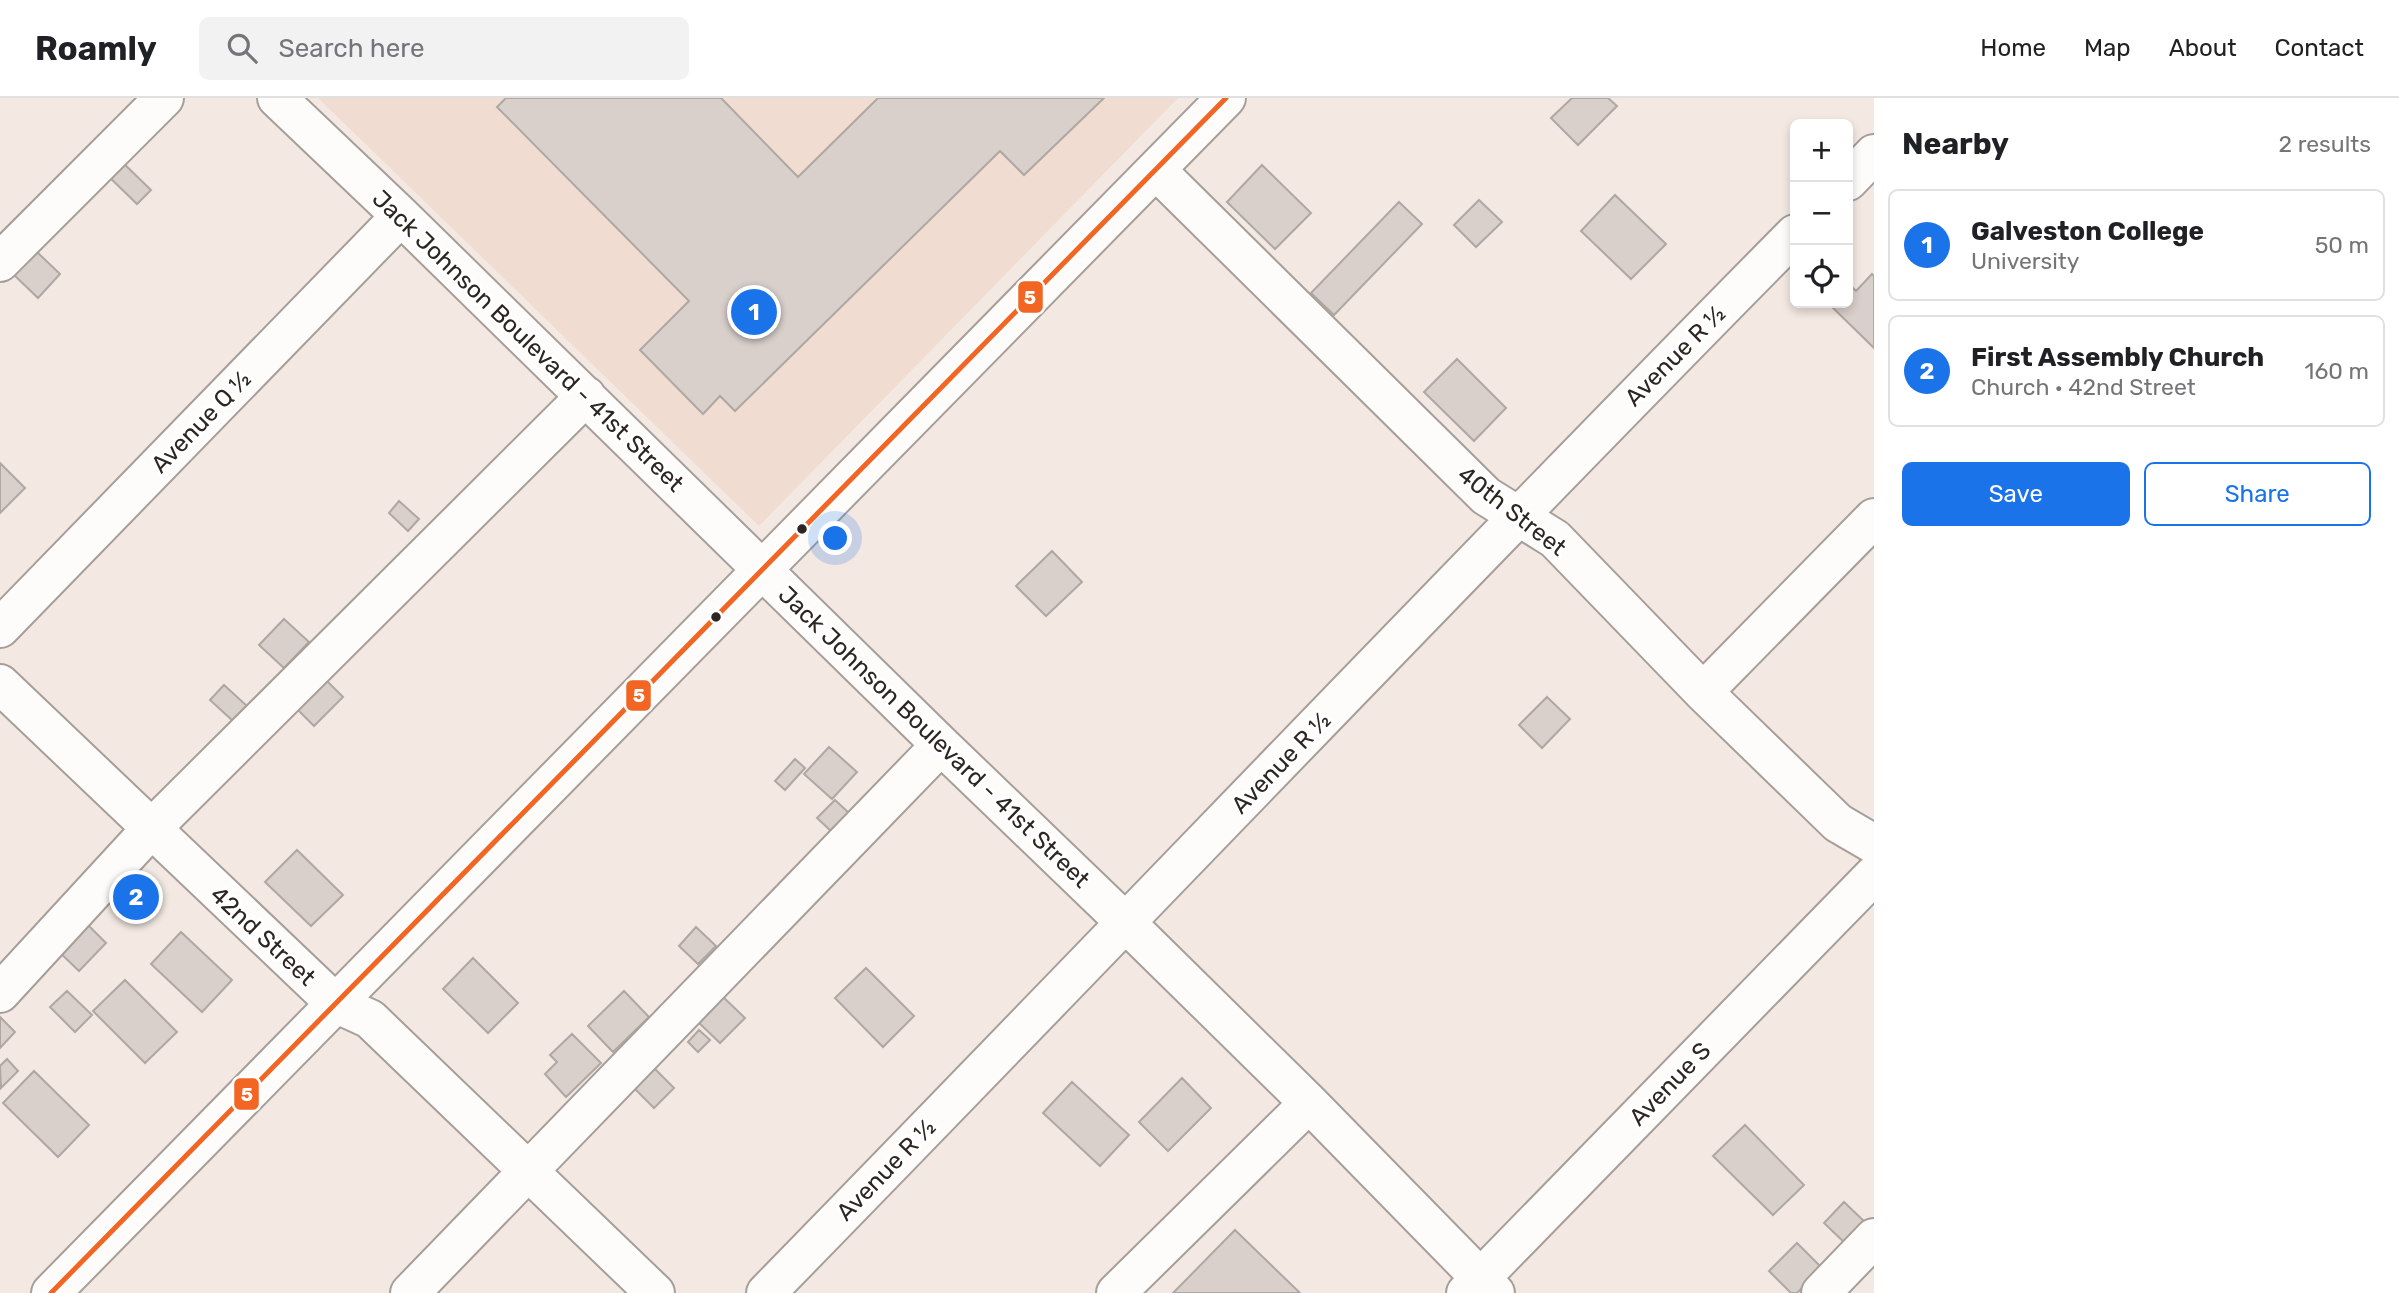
<!DOCTYPE html>
<html lang="en">
<head>
<meta charset="utf-8">
<style>
	body { margin:0; font-family:Rubik,sans-serif; background:#f2f2f2; color:#202124 }
	.controls { position:absolute; right:21px; top:21px; display:grid; overflow:hidden; border-radius:10px; box-shadow:0 4px 10px #0003 }
	.controls button { width:63px; height:63px; display:grid; place-items:center; padding:0; border:0; border-bottom:2px solid #e0e0e0; background:#fff; color:#202124; font:35px sans-serif }
	.you { position:absolute; left:836px; top:441px; width:24px; height:24px; margin:-18px; border:5px solid #fff; border-radius:50%; background:#1a73e8; box-shadow:0 0 0 10px #1a73e833 }
	.badge { display:grid; place-items:center; width:46px; height:46px; border-radius:50%; background:#1a73e8; color:#fff; font-size:23px; font-weight:700 }
	.pin { position:absolute; translate:-50% -50%; border:4px solid #fff; box-shadow:0 2px 7px #0006 }
	.list { margin:0; padding:0; list-style:none }
	h2 { display:flex; justify-content:space-between; align-items:center; height:91px; margin:0; padding:0 28px; font-size:30px }
	h2 small { font-size:23px; font-weight:400; color:#757577 }
	.list li { display:grid; grid-template-columns:46px 1fr auto; gap:21px; align-items:center; box-sizing:border-box; height:112px; margin:0 14px 14px; padding:0 14px; border:2px solid #e0e0e0; border-radius:10px }
	.list b { display:block; font-size:26px; white-space:nowrap }
	.list p { margin:0; font-size:23px; white-space:nowrap; color:#757577 }
	.list em { font-size:23px; font-style:normal; color:#757577 }
	.actions { display:flex; gap:14px; padding:21px 28px }
	.actions a { flex:1; padding:16px 0; border:2px solid #1a73e8; border-radius:10px; text-align:center; font-size:24px; color:#1a73e8 }
	.actions .main { background:#1a73e8; color:#fff }
	.icon { flex:none; width:38px; height:38px; fill:none; stroke:currentColor; stroke-width:2; stroke-linecap:round; stroke-linejoin:round }
	.map { position:relative; flex:none; width:1874px; height:1195px; overflow:hidden }
	header { display:flex; align-items:center; gap:42px; box-sizing:border-box; height:98px; padding:0 35px; background:#fff; border-bottom:2px solid #e0e0e0 }
	header strong { font-size:33px }
	nav { display:flex; gap:38px; margin-inline-start:auto; font-size:24px }
	.search { width:490px; height:63px; background:#f2f2f2; display:flex; align-items:center; gap:18px; box-sizing:border-box; padding:0 24px; border-radius:10px; color:#757577; font-size:26px }
	main { display:flex }
	aside { flex:1; background:#fff }
	.map>svg:first-child { display:block }
	.built { fill:#f1dcd2 }
	.building { fill:#d9d0cb; stroke:#afa7a2; stroke-width:2 }
	.lines { fill:none; stroke-linecap:round; stroke-linejoin:round }
	.minor-casing { stroke:#a69e99; stroke-width:42 }
	.major-casing { stroke:#a69e99; stroke-width:42 }
	.minor { stroke:#fdfcfb; stroke-width:38 }
	.major { stroke:#fdfcfb; stroke-width:38 }
	.bus-1-casing { stroke:#fff; stroke-width:10 }
	.bus-1 { stroke:#f26522; stroke-width:5 }
	.bus-dot { fill:#2d2521; stroke:#fff; stroke-width:2.5 }
	.labels { text-anchor:middle; dominant-baseline:central; stroke-width:6; stroke-linejoin:round; paint-order:stroke }
	.street-label { font-size:24px; fill:#2d2521; stroke:#fff }
	.line-badge { stroke:#fff; stroke-width:2.5 }
	.badge-label { font-size:19px; text-anchor:middle; font-weight:bold; fill:#fff }
</style>
</head>
<body>
<header>
<strong>Roamly</strong>
<div class="search"><svg class="icon" aria-label="search" viewBox="0 0 24 24"><circle cx="10" cy="10" r="6"/><path d="M15 15l6 6"/></svg>Search here</div>
<nav><a>Home</a><a>Map</a><a>About</a><a>Contact</a></nav>
</header>
<main>
<div class="map">
<svg width="1874" height="1195" viewBox="0 0 1874 1195">
	<rect width="100%" height="100%" fill="#f3e8e2"/>
	<path class="built" d="M318 0H1178L759 428Z"/>
	<path class="building" d="M506 0H721L798 79 878 0H1104L1024 77 1000 53 735 313 720 298 703 316 640 252 689 203 497 9Z
		M1572 0H1608L1617 8 1578 47 1551 20Z
		M118 60 151 92 137 106 104 74Z
		M1262 67 1311 115 1275 151 1227 104Z
		M1615 97 1666 146 1631 181 1581 133Z
		M1479 102 1502 124 1476 149 1454 127Z
		M1399 104 1422 126 1334 217 1311 195Z
		M36 153 60 176 38 200 13 176Z
		M1872 176 1874 178V250L1828 205H1848V185L1856 193Z
		M1457 261 1506 310 1474 343 1424 294Z
		M0 365 25 390 0 415Z
		M399 403 419 421 408 433 389 415Z
		M1052 453 1082 484 1046 518 1016 488Z
		M284 521 309 544 284 570 259 547Z
		M321 577 343 599 314 628 293 607Z
		M224 587 247 608 233 623 210 602Z
		M1547 599 1570 621 1542 650 1519 627Z
		M829 649 857 674 832 701 804 676Z
		M795 661 805 670 785 692 775 683Z
		M835 702 849 715 831 733 817 720Z
		M297 752 343 797 311 828 265 784Z
		M82 821 106 845 79 873 54 849Z
		M696 829 716 848 698 866 679 848Z
		M181 834 232 882 202 914 151 866Z
		M473 860 518 905 488 935 443 891Z
		M866 870 914 918 883 949 835 900Z
		M125 882 177 934 145 965 93 913Z
		M67 893 92 917 75 934 50 909Z
		M624 893 649 919 613 954 588 928Z
		M721 897 745 920 720 945 696 922Z
		M0 919 15 934 0 950Z
		M699 932 710 942 698 954 688 944Z
		M572 936 601 965 566 999 545 976 557 964 550 957Z
		M7 961 18 973 1 990 0 968Z
		M653 969 674 990 654 1010 633 989Z
		M34 973 89 1027 58 1059 3 1005Z
		M1182 980 1211 1010 1168 1053 1139 1024Z
		M1072 984 1129 1037 1100 1068 1043 1015Z
		M1745 1027 1804 1087 1773 1117 1713 1058Z
		M1844 1104 1867 1126 1847 1147 1824 1125Z
		M1235 1132 1300 1195H1173Z
		M1797 1145 1822 1170 1797 1195H1791L1769 1173Z"/>
	<g class="lines">
		<g class="minor-casing">
			<path id="minor" d="M277 0 401 118 941 647 1127 826 1309 1005 1495 1195
				M1156 72 1486 398 1555 441 1703 594 1838 725 1874 746
				M1848 83 1874 56
				M0 164 164 0
				M0 530 401 118
				M0 586 335 905 370 921 655 1195
				M1703 594 1874 420
				M0 895 151 731 586 298
				M51 1195 1226 0
				M410 1195 941 647
				M766 1195C1110 843 1449 486 1795 136
				M1116 1195 1309 1005
				M1821 1195 1874 1140"/>
		</g>
		<g class="major-casing">
			<path id="major" d="M1466 1195 1874 777"/>
		</g>
		<use href="#minor" class="minor"/>
		<use href="#major" class="major"/>
		<g class="bus-1-casing">
			<path id="bus-1" d="M51 1195 1226 0"/>
		</g>
		<use href="#bus-1" class="bus-1"/>
	</g>
	<g class="bus-dot">
		<circle cx="802" cy="431" r="6"/>
		<circle cx="716" cy="519" r="6"/>
	</g>
	<g class="labels">
		<g class="street-label">
			<text transform="translate(528 243) rotate(44)">Jack Johnson Boulevard - 41st Street</text>
			<text transform="translate(1675 258) rotate(-45)">Avenue R ½</text>
			<text transform="translate(201 324) rotate(-46)">Avenue Q ½</text>
			<text transform="translate(1512 413) rotate(38)">40th Street</text>
			<text transform="translate(934 639) rotate(44)">Jack Johnson Boulevard - 41st Street</text>
			<text transform="translate(1281 665) rotate(-46)">Avenue R ½</text>
			<text transform="translate(263 838) rotate(43)">42nd Street</text>
			<text transform="translate(1670 986) rotate(-46)">Avenue S</text>
			<text transform="translate(886 1072) rotate(-46)">Avenue R ½</text>
		</g>
	</g>
	<g class="line-badge">
		<rect x="1017" y="182" width="27" height="34" rx="7" fill="#f26522"/>
		<rect x="625" y="581" width="27" height="33" rx="7" fill="#f26522"/>
		<rect x="233" y="979" width="27" height="34" rx="7" fill="#f26522"/>
	</g>
	<g class="badge-label">
		<text x="1030" y="206">5</text>
		<text x="639" y="604">5</text>
		<text x="247" y="1003">5</text>
	</g>
</svg>
<div class="controls">
<button>+</button>
<button>−</button>
<button><svg class="icon" aria-label="locate" viewBox="0 0 24 24"><circle cx="12" cy="12" r="6"/><path d="M12 2v4M12 18v4M2 12h4M18 12h4"/></svg></button>
</div>
<div class="you"></div>
<div class="pin badge" style="left:754px;top:214px">1</div>
<div class="pin badge" style="left:136px;top:799px">2</div>
</div>
<aside>
<h2>Nearby<small>2 results</small></h2>
<ul class="list">
<li><span class="badge">1</span><div><b>Galveston College</b><p>University</p></div><em>50 m</em></li>
<li><span class="badge">2</span><div><b>First Assembly Church</b><p>Church · 42nd Street</p></div><em>160 m</em></li>
</ul>
<div class="actions"><a class="main">Save</a><a>Share</a></div>
</aside>
</main>
</body>
</html>
